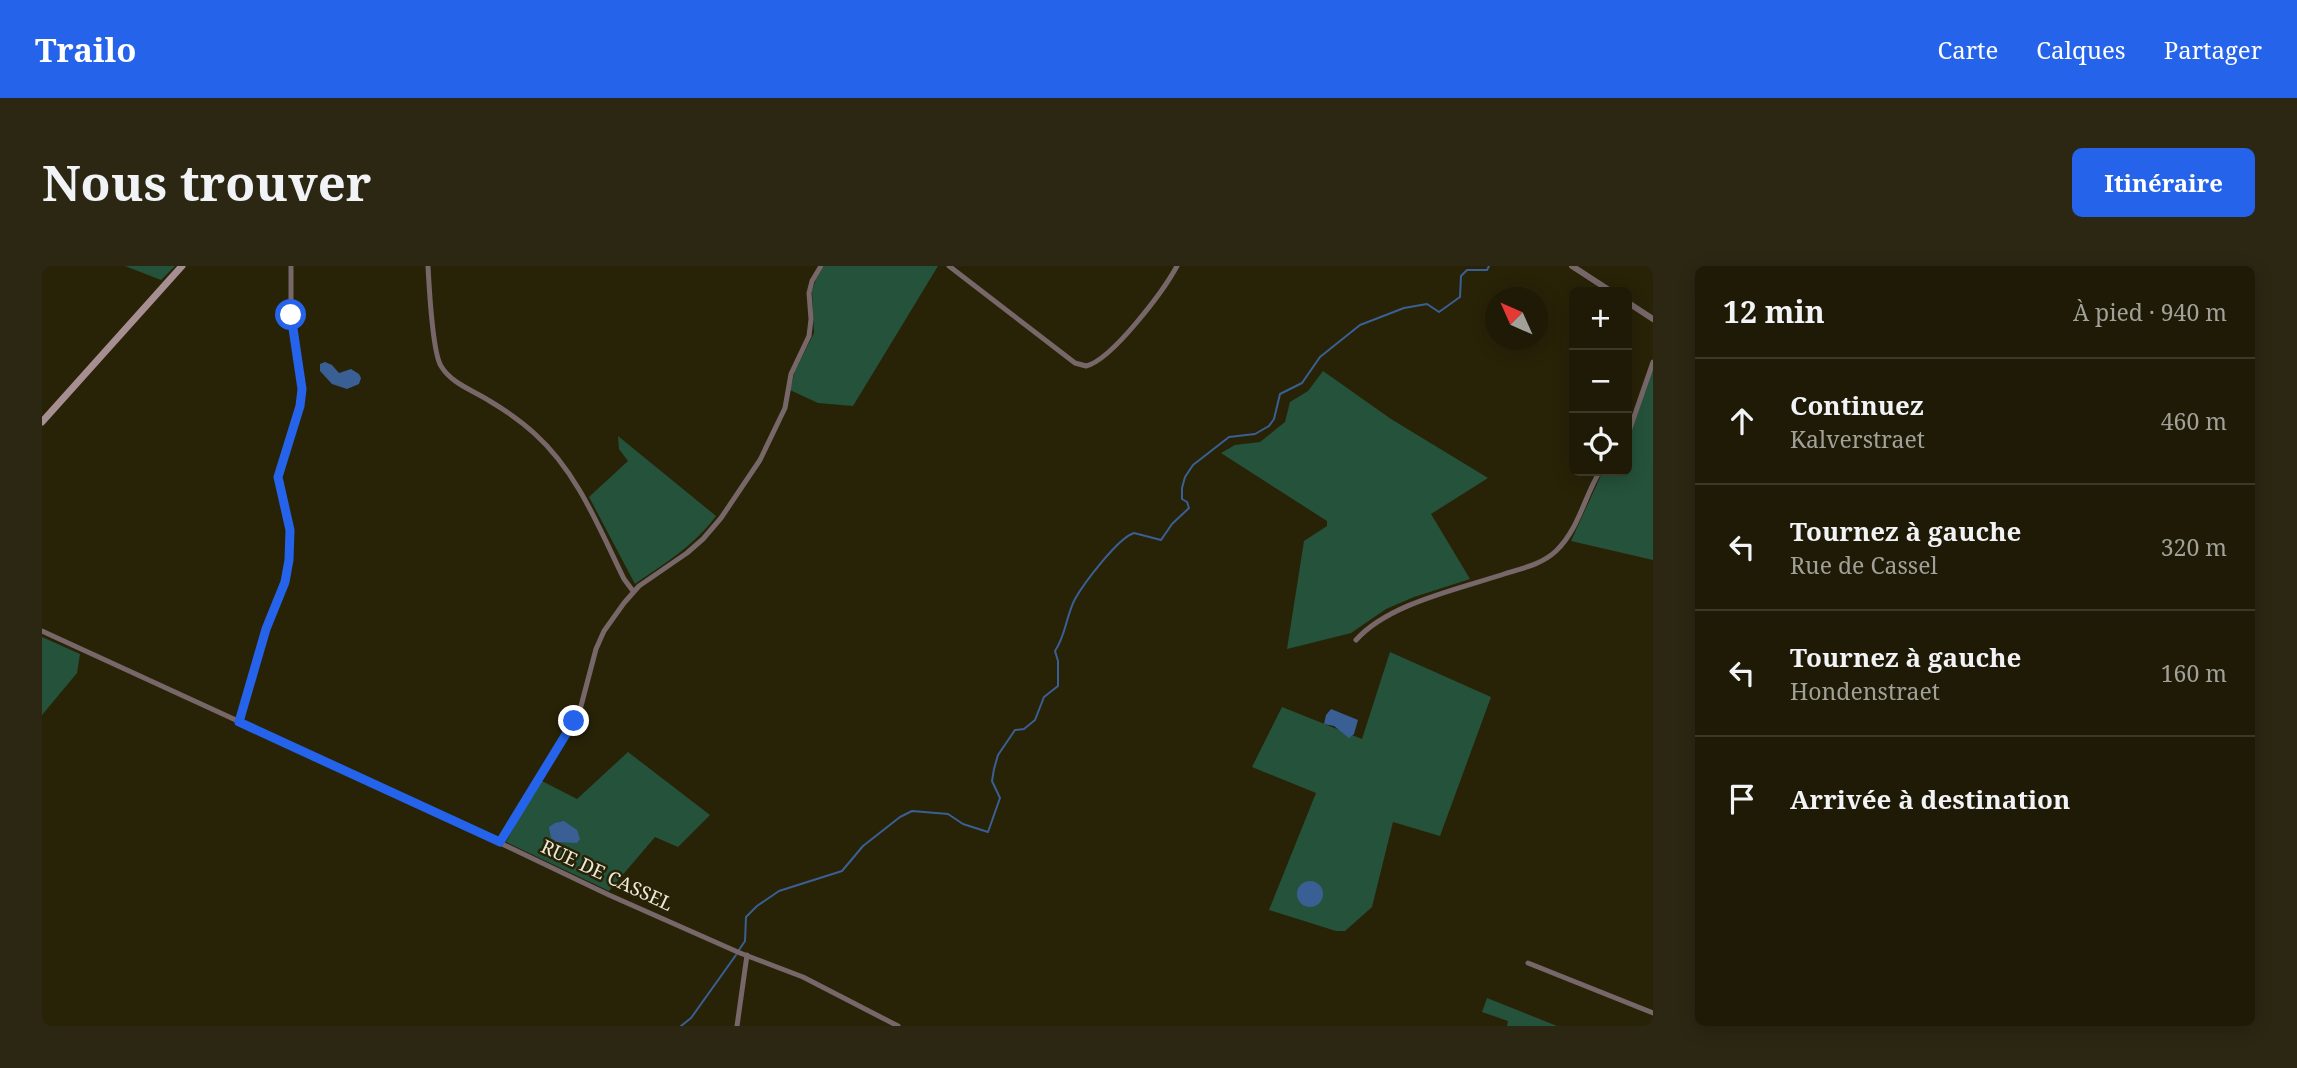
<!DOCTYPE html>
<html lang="fr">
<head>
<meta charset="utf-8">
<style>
	body { margin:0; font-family:"Noto Serif",serif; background:#2b2713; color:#f1f3f6 }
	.controls { position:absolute; right:21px; top:21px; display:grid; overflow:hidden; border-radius:10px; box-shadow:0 4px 18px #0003 }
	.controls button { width:63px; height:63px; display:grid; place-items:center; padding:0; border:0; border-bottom:2px solid #3c3827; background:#1e1a05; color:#f1f3f6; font:35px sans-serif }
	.compass { position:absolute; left:1443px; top:21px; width:63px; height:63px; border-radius:50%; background:#1e1a05; box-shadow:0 4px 18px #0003; rotate:315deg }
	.stop { position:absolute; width:21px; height:21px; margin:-16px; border:5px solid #2563eb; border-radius:50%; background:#fff }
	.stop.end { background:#2563eb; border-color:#fff; box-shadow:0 2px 7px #0008 }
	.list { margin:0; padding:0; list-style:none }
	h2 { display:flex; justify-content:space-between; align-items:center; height:91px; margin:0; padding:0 28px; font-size:30px }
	h2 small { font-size:23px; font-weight:400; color:#a1a19a }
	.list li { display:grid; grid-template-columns:46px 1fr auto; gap:21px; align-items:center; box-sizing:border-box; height:126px; padding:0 28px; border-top:2px solid #3c3827 }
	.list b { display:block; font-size:26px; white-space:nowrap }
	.list p { margin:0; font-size:23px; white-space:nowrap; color:#a1a19a }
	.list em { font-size:23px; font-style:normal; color:#a1a19a }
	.icon { flex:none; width:38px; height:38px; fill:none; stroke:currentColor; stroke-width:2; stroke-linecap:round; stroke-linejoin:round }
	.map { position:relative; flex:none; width:1611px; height:760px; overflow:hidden; border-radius:10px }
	header { display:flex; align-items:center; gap:42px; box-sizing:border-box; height:98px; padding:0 35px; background:#2563eb; color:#fff }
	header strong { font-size:33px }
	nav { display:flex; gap:38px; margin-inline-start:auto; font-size:24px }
	.intro { display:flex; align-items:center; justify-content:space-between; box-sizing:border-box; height:168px; padding:0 42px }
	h1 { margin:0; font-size:49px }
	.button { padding:18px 32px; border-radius:10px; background:#2563eb; color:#fff; font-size:24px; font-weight:700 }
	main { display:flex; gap:42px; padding:0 42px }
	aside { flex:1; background:#1e1a05; border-radius:10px; box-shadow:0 4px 18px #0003 }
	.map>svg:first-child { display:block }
	.green { fill:#25523a }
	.water { fill:#395f95 }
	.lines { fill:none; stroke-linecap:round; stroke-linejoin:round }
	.stream { stroke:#395f95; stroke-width:2 }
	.minor { stroke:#776769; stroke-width:5 }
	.tertiary { stroke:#776769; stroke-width:6 }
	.secondary { stroke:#a78e91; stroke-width:7 }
	.route { stroke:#2563eb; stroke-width:9 }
	.labels { text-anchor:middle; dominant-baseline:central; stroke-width:5; stroke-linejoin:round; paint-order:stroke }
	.street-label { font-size:19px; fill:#ece9d9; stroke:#282307 }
</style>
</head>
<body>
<header>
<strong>Trailo</strong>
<nav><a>Carte</a><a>Calques</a><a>Partager</a></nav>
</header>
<div class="intro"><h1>Nous trouver</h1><a class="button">Itinéraire</a></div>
<main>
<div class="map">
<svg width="1611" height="760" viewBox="0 0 1611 760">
	<rect width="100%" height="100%" fill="#282307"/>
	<path class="green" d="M83 0H133L119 14Z
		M782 0H896L811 140 776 137 748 124 753 105 772 67 770 25 774 13Z
		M1611 102V294L1529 275 1561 205H1585V176Z
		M1281 105 1349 153 1446 212 1389 248 1428 313 1372 331 1344 343 1309 367 1245 383 1262 275 1285 260V255L1179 187 1193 179 1218 176 1243 156 1248 136 1266 125Z
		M576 170 674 250C652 280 623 297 593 318L547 231 586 195 577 183Z
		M0 371 38 388 35 407 0 449Z
		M1348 386 1449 431 1398 570 1351 556 1330 641 1303 665H1294L1227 644 1274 527 1210 501 1240 441 1320 473Z
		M586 486 668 549 636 581 613 571 567 625 464 576 498 514 535 533Z
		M1445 732 1515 760H1465L1466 755 1440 746Z"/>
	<path class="water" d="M283 96 290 99 297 107 309 103 317 108 319 112 317 118 305 123 290 118 278 105V98Z
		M1289 443 1316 454 1312 468 1307 472 1292 460 1282 458 1284 449Z
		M522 555 535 564 538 573 535 577 515 576 509 572 507 561 513 557Z
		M1255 628a13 13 0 1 1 26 0a13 13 0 1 1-26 0Z"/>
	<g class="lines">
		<path class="stream" d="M697 684 703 675 704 651 715 640 737 625 800 605 821 580 858 551 870 545 906 548 921 558 946 566 958 532 950 515 952 503 956 489 973 464 982 463 993 454 1002 431 1016 420V395L1013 385C1024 369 1024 350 1033 333 1042 317 1076 272 1092 267L1119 274 1130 258 1147 242 1145 236 1140 233V222L1143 211 1151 199 1187 171 1213 168 1227 160 1232 153 1238 128 1260 117 1278 91 1318 59 1362 42 1385 38 1397 46 1418 31 1419 10 1425 4H1445L1447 0
			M639 760 649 752 694 689"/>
		<path class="minor" d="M386 0C387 19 391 87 399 100 409 117 430 124 446 134 463 144 479 155 493 168 536 207 557 262 582 313L591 325
			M907 0 1033 97 1044 100C1070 94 1122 24 1135 0
			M1585 171 1611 96
			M0 365 366 533 567 629 698 687 761 711 856 760
			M1314 374C1347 337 1418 323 1465 307 1482 302 1500 298 1514 285 1537 263 1542 231 1558 205
			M197 456 224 363 243 316 248 289V259L236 211 257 145 260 127 249 54V0
			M458 576 532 455 539 440 554 383 562 365 582 337 597 320 645 287 661 273 679 252 718 194 743 142 749 108 767 70 769 53 767 27 770 15 779 0
			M1486 697 1611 747
			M695 760 705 689"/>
		<path class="tertiary" d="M1530 0 1570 26
			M1585 36 1611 53"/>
		<path class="secondary" d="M0 156 140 0"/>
	</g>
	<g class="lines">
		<path class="route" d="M249 49 260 123 258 140 236 211 248 264 247 294 243 316 224 363 197 456 458 576 532 455"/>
	</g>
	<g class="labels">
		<g class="street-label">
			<text transform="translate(565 609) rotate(25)">RUE DE CASSEL</text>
		</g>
	</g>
</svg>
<div class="controls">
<button>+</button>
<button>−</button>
<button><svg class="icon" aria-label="locate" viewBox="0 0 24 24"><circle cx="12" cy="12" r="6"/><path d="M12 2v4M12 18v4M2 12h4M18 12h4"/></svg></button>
</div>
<svg class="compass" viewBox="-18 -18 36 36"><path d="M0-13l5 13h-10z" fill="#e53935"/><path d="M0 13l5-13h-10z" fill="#a1a19a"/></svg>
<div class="stop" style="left:249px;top:49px"></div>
<div class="stop end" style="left:532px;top:455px"></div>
</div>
<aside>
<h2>12 min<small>À pied · 940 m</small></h2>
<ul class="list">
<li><svg class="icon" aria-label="ahead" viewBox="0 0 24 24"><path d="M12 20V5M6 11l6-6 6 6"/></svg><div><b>Continuez</b><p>Kalverstraet</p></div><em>460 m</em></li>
<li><svg class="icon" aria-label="left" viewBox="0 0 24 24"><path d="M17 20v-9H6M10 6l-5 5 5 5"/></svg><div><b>Tournez à gauche</b><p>Rue de Cassel</p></div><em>320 m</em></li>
<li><svg class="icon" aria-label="left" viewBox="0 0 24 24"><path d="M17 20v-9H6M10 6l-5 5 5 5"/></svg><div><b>Tournez à gauche</b><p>Hondenstraet</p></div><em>160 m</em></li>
<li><svg class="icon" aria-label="arrive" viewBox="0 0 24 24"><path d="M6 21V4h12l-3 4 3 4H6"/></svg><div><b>Arrivée à destination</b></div></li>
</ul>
</aside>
</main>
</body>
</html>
